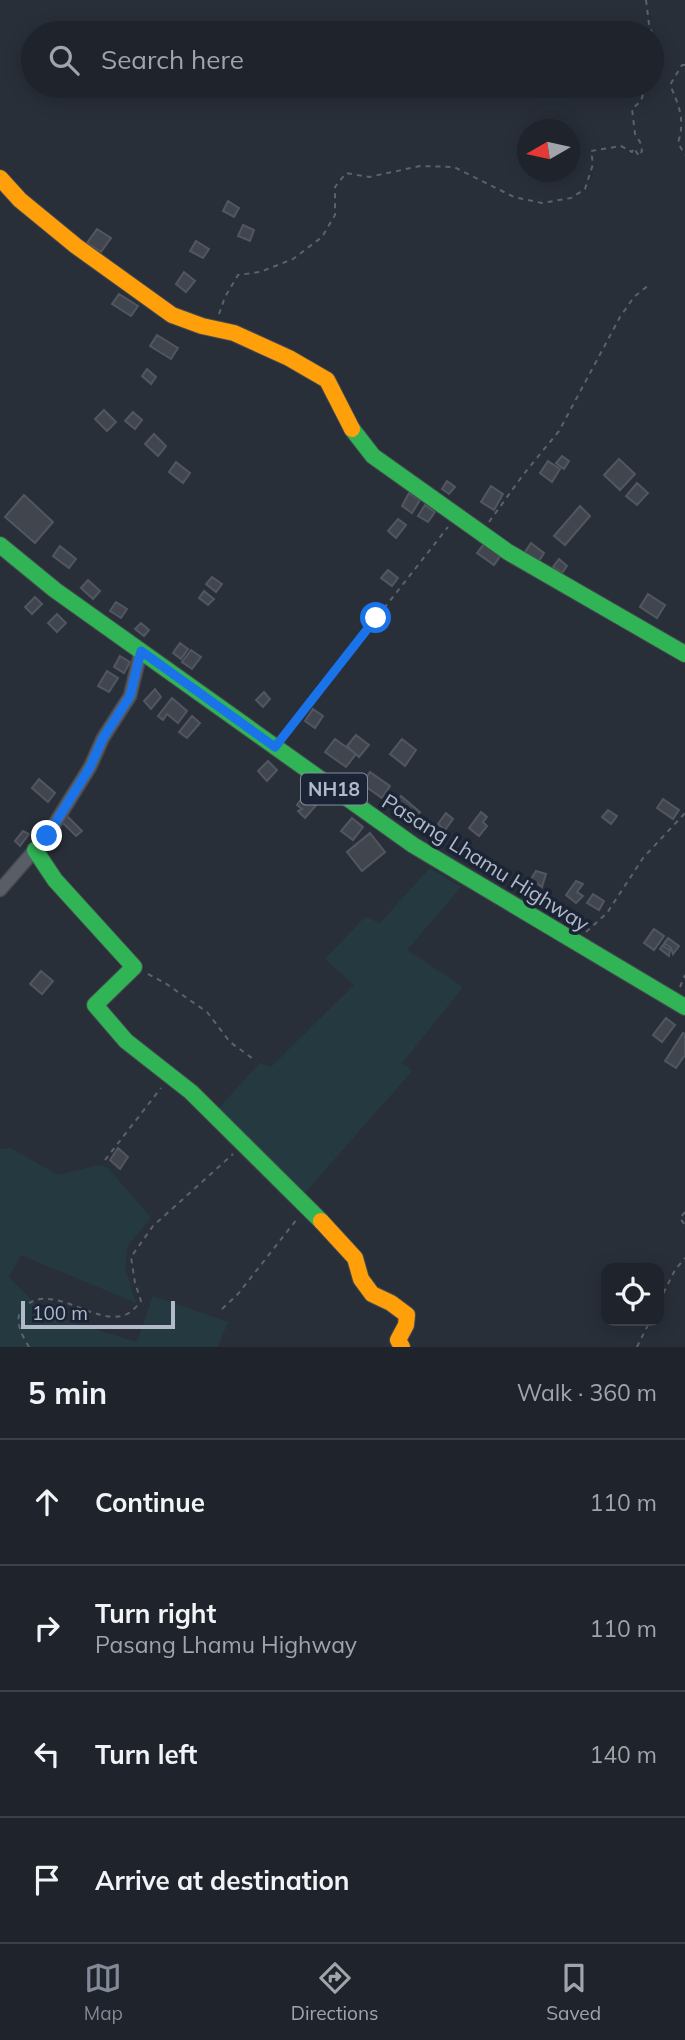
<!DOCTYPE html>
<html lang="en">
<head>
<meta charset="utf-8">
<style>
	body { margin:0; font-family:Mulish,sans-serif; background:#272b33; color:#f1f3f6 }
	.controls { position:absolute; right:21px; bottom:21px; display:grid; overflow:hidden; border-radius:14px; box-shadow:0 4px 18px #0003 }
	.controls button { width:63px; height:63px; display:grid; place-items:center; padding:0; border:0; border-bottom:2px solid #3c4047; background:#1f232b; color:#f1f3f6; font:35px sans-serif }
	.compass { position:absolute; left:517px; top:119px; width:63px; height:63px; border-radius:50%; background:#1f232b; box-shadow:0 4px 18px #0003; rotate:261deg }
	.scale { position:absolute; left:21px; bottom:18px; width:154px; box-sizing:border-box; padding-left:7px; border:4px solid #b2baca; border-top:0; font-size:19px; line-height:24px; white-space:nowrap; color:#b2baca; -webkit-text-stroke:5px #1b2434; paint-order:stroke }
	.stop { position:absolute; width:21px; height:21px; margin:-16px; border:5px solid #1a73e8; border-radius:50%; background:#fff }
	.stop.end { background:#1a73e8; border-color:#fff; box-shadow:0 2px 7px #0008 }
	.list { margin:0; padding:0; list-style:none }
	h2 { display:flex; justify-content:space-between; align-items:center; height:91px; margin:0; padding:0 28px; font-size:30px }
	h2 small { font-size:23px; font-weight:400; color:#a1a4a9 }
	.list li { display:grid; grid-template-columns:46px 1fr auto; gap:21px; align-items:center; box-sizing:border-box; height:126px; padding:0 28px; border-top:2px solid #3c4047 }
	.list b { display:block; font-size:26px; white-space:nowrap }
	.list p { margin:0; font-size:23px; white-space:nowrap; color:#a1a4a9 }
	.list em { font-size:23px; font-style:normal; color:#a1a4a9 }
	.icon { flex:none; width:38px; height:38px; fill:none; stroke:currentColor; stroke-width:2; stroke-linecap:round; stroke-linejoin:round }
	.map { position:relative; flex:none; width:685px; height:1347px; overflow:hidden }
	.search { position:absolute; background:#1f232b; box-shadow:0 4px 18px #0003; left:21px; right:21px; top:21px; height:77px; display:flex; align-items:center; gap:18px; box-sizing:border-box; padding:0 24px; border-radius:38px; color:#a1a4a9; font-size:26px }
	.sheet { height:595px; background:#1f232b }
	nav { display:flex; justify-content:space-around; align-items:center; box-sizing:border-box; height:98px; border-top:2px solid #3c4047; background:#1f232b; font-size:19px; color:#a1a4a9 }
	nav a { display:grid; justify-items:center; gap:4px }
	nav .on { color:#828997 }
	.map>svg:first-child { display:block }
	.green { fill:#253a40 }
	.building { fill:#41464e; stroke:#515660; stroke-width:2 }
	.lines { fill:none; stroke-linecap:round; stroke-linejoin:round }
	.street-casing { stroke:#454a52; stroke-width:15 }
	.fast-casing { stroke:#454a52; stroke-width:18 }
	.slow-casing { stroke:#454a52; stroke-width:18 }
	.path { stroke:#5c626a; stroke-width:2; stroke-dasharray:5 5; stroke-linecap:butt }
	.street { stroke:#595d66; stroke-width:12 }
	.fast { stroke:#30b455; stroke-width:16 }
	.slow { stroke:#ff9f0a; stroke-width:16 }
	.route { stroke:#1a73e8; stroke-width:9 }
	.labels { text-anchor:middle; dominant-baseline:central; stroke-width:7; stroke-linejoin:round; paint-order:stroke }
	.shield { fill:#1b2434; stroke:#858d9d; stroke-width:2 }
	.shield-label { font-size:19px; font-weight:bold; fill:#b2baca }
	.street-label { font-size:21px; fill:#b2baca; stroke:#1b2434 }
</style>
</head>
<body>
<div class="map">
<svg width="685" height="1347" viewBox="0 0 685 1347">
	<rect width="100%" height="100%" fill="#292f39"/>
	<path class="green" d="M430 868 461 887 407 950 463 987 402 1063 412 1071 303 1195 216 1111 260 1063 271 1067 354 985 325 959 365 917 380 923Z
		M10 1148 58 1175 99 1165 108 1168 151 1218 128 1245 125 1267 136 1303 21 1255 9 1277 45 1314 137 1342 153 1296 228 1322 218 1347H0V1149Z"/>
	<path class="building" d="M228 201 239 208 234 217 223 211Z
		M243 225 254 230 250 241 238 236Z
		M97 229 111 238 101 252 87 243Z
		M196 241 209 249 203 258 190 251Z
		M184 272 195 281 186 292 176 284Z
		M119 294 138 306 131 316 112 304Z
		M157 335 178 348 171 359 150 346Z
		M147 369 156 377 151 384 142 376Z
		M104 410 116 422 107 431 95 419Z
		M133 412 142 420 135 429 125 421Z
		M154 434 166 446 158 456 145 444Z
		M562 456 569 461 564 469 556 463Z
		M619 459 635 474 620 490 604 475Z
		M548 461 560 469 552 482 540 473Z
		M176 462 190 473 183 483 169 472Z
		M447 481 455 487 449 494 442 489Z
		M637 483 648 493 637 505 626 496Z
		M491 486 503 494 494 510 481 502Z
		M409 493 420 500 412 513 402 506Z
		M24 495 53 522 35 543 5 517Z
		M425 505 435 512 428 522 418 516Z
		M580 506 590 516 565 545 554 536Z
		M398 519 406 525 396 538 388 531Z
		M531 543 544 553 539 561 525 552Z
		M484 544 501 555 494 565 477 553Z
		M60 546 76 559 69 568 53 556Z
		M559 559 567 566 562 573 553 567Z
		M388 570 398 578 392 586 381 578Z
		M212 577 222 584 216 592 206 584Z
		M88 580 100 591 93 599 81 588Z
		M204 591 214 599 208 605 199 598Z
		M648 594 665 605 657 618 640 607Z
		M35 597 42 604 32 614 25 607Z
		M116 602 127 609 121 618 110 611Z
		M57 614 66 623 57 632 48 623Z
		M141 623 149 630 144 636 135 629Z
		M180 643 188 649 181 659 173 653Z
		M191 650 201 657 192 669 182 662Z
		M120 656 130 662 124 673 114 667Z
		M107 671 118 678 109 692 98 686Z
		M155 689 161 697 151 709 144 701Z
		M264 692 270 699 263 707 256 700Z
		M172 698 187 711 178 723 167 714 163 720 158 716Z
		M313 709 323 716 315 728 305 721Z
		M192 716 200 723 187 738 179 732Z
		M356 735 369 745 359 757 347 746Z
		M335 739 356 754 346 767 325 752Z
		M402 739 416 750 405 766 390 754Z
		M268 761 277 770 267 781 258 771Z
		M370 772 390 786 382 798 362 784Z
		M39 779 55 793 48 802 32 788Z
		M306 792 318 803 305 818 298 811 302 809 297 805Z
		M401 796 420 812 412 821 393 806Z
		M663 799 679 810 673 819 657 808Z
		M608 810 617 816 611 824 602 817Z
		M481 812 487 817 483 822 487 826 479 836 469 828Z
		M446 813 453 819 445 830 438 824Z
		M67 816 82 831 76 836 61 821Z
		M352 818 363 827 353 840 341 831Z
		M23 831 29 834 20 846 15 841Z
		M370 833 385 852 362 871 347 852Z
		M536 871 546 874 542 887 531 879Z
		M576 881 583 884 577 892 583 896 576 903 566 895Z
		M593 894 604 901 599 910 587 903Z
		M654 929 664 936 654 950 644 943Z
		M668 938 679 946 673 954 671 948 665 944 663 946 670 950 669 956 660 949Z
		M41 971 53 981 42 994 30 984Z
		M666 1018 675 1025 662 1042 653 1035Z
		M683 1033 685 1034V1055L676 1068 665 1061Z
		M118 1148 128 1157 120 1169 110 1160Z"/>
	<g class="lines">
		<g class="street-casing">
			<path id="street" d="M0 890 47 836 90 767 103 738 130 696 141 651"/>
		</g>
		<g class="fast-casing">
			<path id="fast" d="M352 429 373 456 508 552 685 654
				M0 545 55 590 413 845 685 1007
				M35 850 55 880 134 967 95 1005 126 1041 191 1092 321 1221"/>
		</g>
		<g class="slow-casing">
			<path id="slow" d="M0 178 20 200 76 246 172 315 202 326 234 333 289 358 327 380 352 429
				M321 1221 355 1258 361 1279 372 1294 391 1303 407 1315 406 1325 398 1340 402 1347"/>
		</g>
		<path class="path" d="M646 0 649 24 662 64 653 72 654 82 652 84
			M685 65H682L670 85C680 107 685 121 678 143L685 155
			M219 314 225 297 238 275 260 272 293 259 322 237 335 215V187L346 173 369 177 420 166 454 167 514 197 542 203 571 198 585 189 593 164 591 151 621 146 632 152 634 148 639 156 642 151 640 142 635 134 632 109 641 101 645 88 649 86
			M489 522 523 475 559 431 620 317 634 297 650 284
			M285 734 448 527
			M586 932 607 913 643 858 685 813
			M148 974 165 983 207 1012 230 1042 256 1061
			M680 987 685 975
			M105 1160 161 1088
			M685 1212 680 1218 685 1225
			M659 1302 675 1270 685 1258
			M222 1309 238 1294 297 1219
			M29 1347C22 1335 12 1319 24 1307 52 1281 94 1326 125 1315 131 1313 137 1306 141 1301L135 1283 131 1257 153 1226 233 1154
			M637 1347 650 1321"/>
		<use href="#street" class="street"/>
		<use href="#fast" class="fast"/>
		<use href="#slow" class="slow"/>
	</g>
	<g class="lines">
		<path class="route" d="M47 836 90 767 103 738 130 696 141 651 275 747 376 618"/>
	</g>
	<g class="labels">
		<rect class="shield" x="301" y="773.5" width="66" height="31" rx="5"/>
		<g class="shield-label">
			<text x="334" y="789">NH18</text>
		</g>
		<g class="street-label">
			<text transform="translate(486 862) rotate(32)">Pasang Lhamu Highway</text>
		</g>
	</g>
</svg>
<div class="controls">
<button><svg class="icon" aria-label="locate" viewBox="0 0 24 24"><circle cx="12" cy="12" r="6"/><path d="M12 2v4M12 18v4M2 12h4M18 12h4"/></svg></button>
</div>
<svg class="compass" viewBox="-18 -18 36 36"><path d="M0-13l5 13h-10z" fill="#e53935"/><path d="M0 13l5-13h-10z" fill="#a1a4a9"/></svg>
<div class="scale">100 m</div>
<div class="stop" style="left:376px;top:618px"></div>
<div class="stop end" style="left:47px;top:836px"></div>
<div class="search"><svg class="icon" aria-label="search" viewBox="0 0 24 24"><circle cx="10" cy="10" r="6"/><path d="M15 15l6 6"/></svg>Search here</div>
</div>
<section class="sheet">
<h2>5 min<small>Walk · 360 m</small></h2>
<ul class="list">
<li><svg class="icon" aria-label="ahead" viewBox="0 0 24 24"><path d="M12 20V5M6 11l6-6 6 6"/></svg><div><b>Continue</b></div><em>110 m</em></li>
<li><svg class="icon" aria-label="right" viewBox="0 0 24 24"><path d="M7 20v-9h11M14 6l5 5-5 5"/></svg><div><b>Turn right</b><p>Pasang Lhamu Highway</p></div><em>110 m</em></li>
<li><svg class="icon" aria-label="left" viewBox="0 0 24 24"><path d="M17 20v-9H6M10 6l-5 5 5 5"/></svg><div><b>Turn left</b></div><em>140 m</em></li>
<li><svg class="icon" aria-label="arrive" viewBox="0 0 24 24"><path d="M6 21V4h12l-3 4 3 4H6"/></svg><div><b>Arrive at destination</b></div></li>
</ul>
</section>
<nav>
<a class="on"><svg class="icon" aria-label="map" viewBox="0 0 24 24"><path d="M3 6l6-2 6 2 6-2v14l-6 2-6-2-6 2zM9 4v14M15 6v14"/></svg>Map</a>
<a><svg class="icon" aria-label="directions" viewBox="0 0 24 24"><path d="M12 3l9 9-9 9-9-9zM9 14v-3h6M13 9l2 2-2 2"/></svg>Directions</a>
<a><svg class="icon" aria-label="saved" viewBox="0 0 24 24"><path d="M7 4h10v16l-5-4-5 4z"/></svg>Saved</a>
</nav>
</body>
</html>
